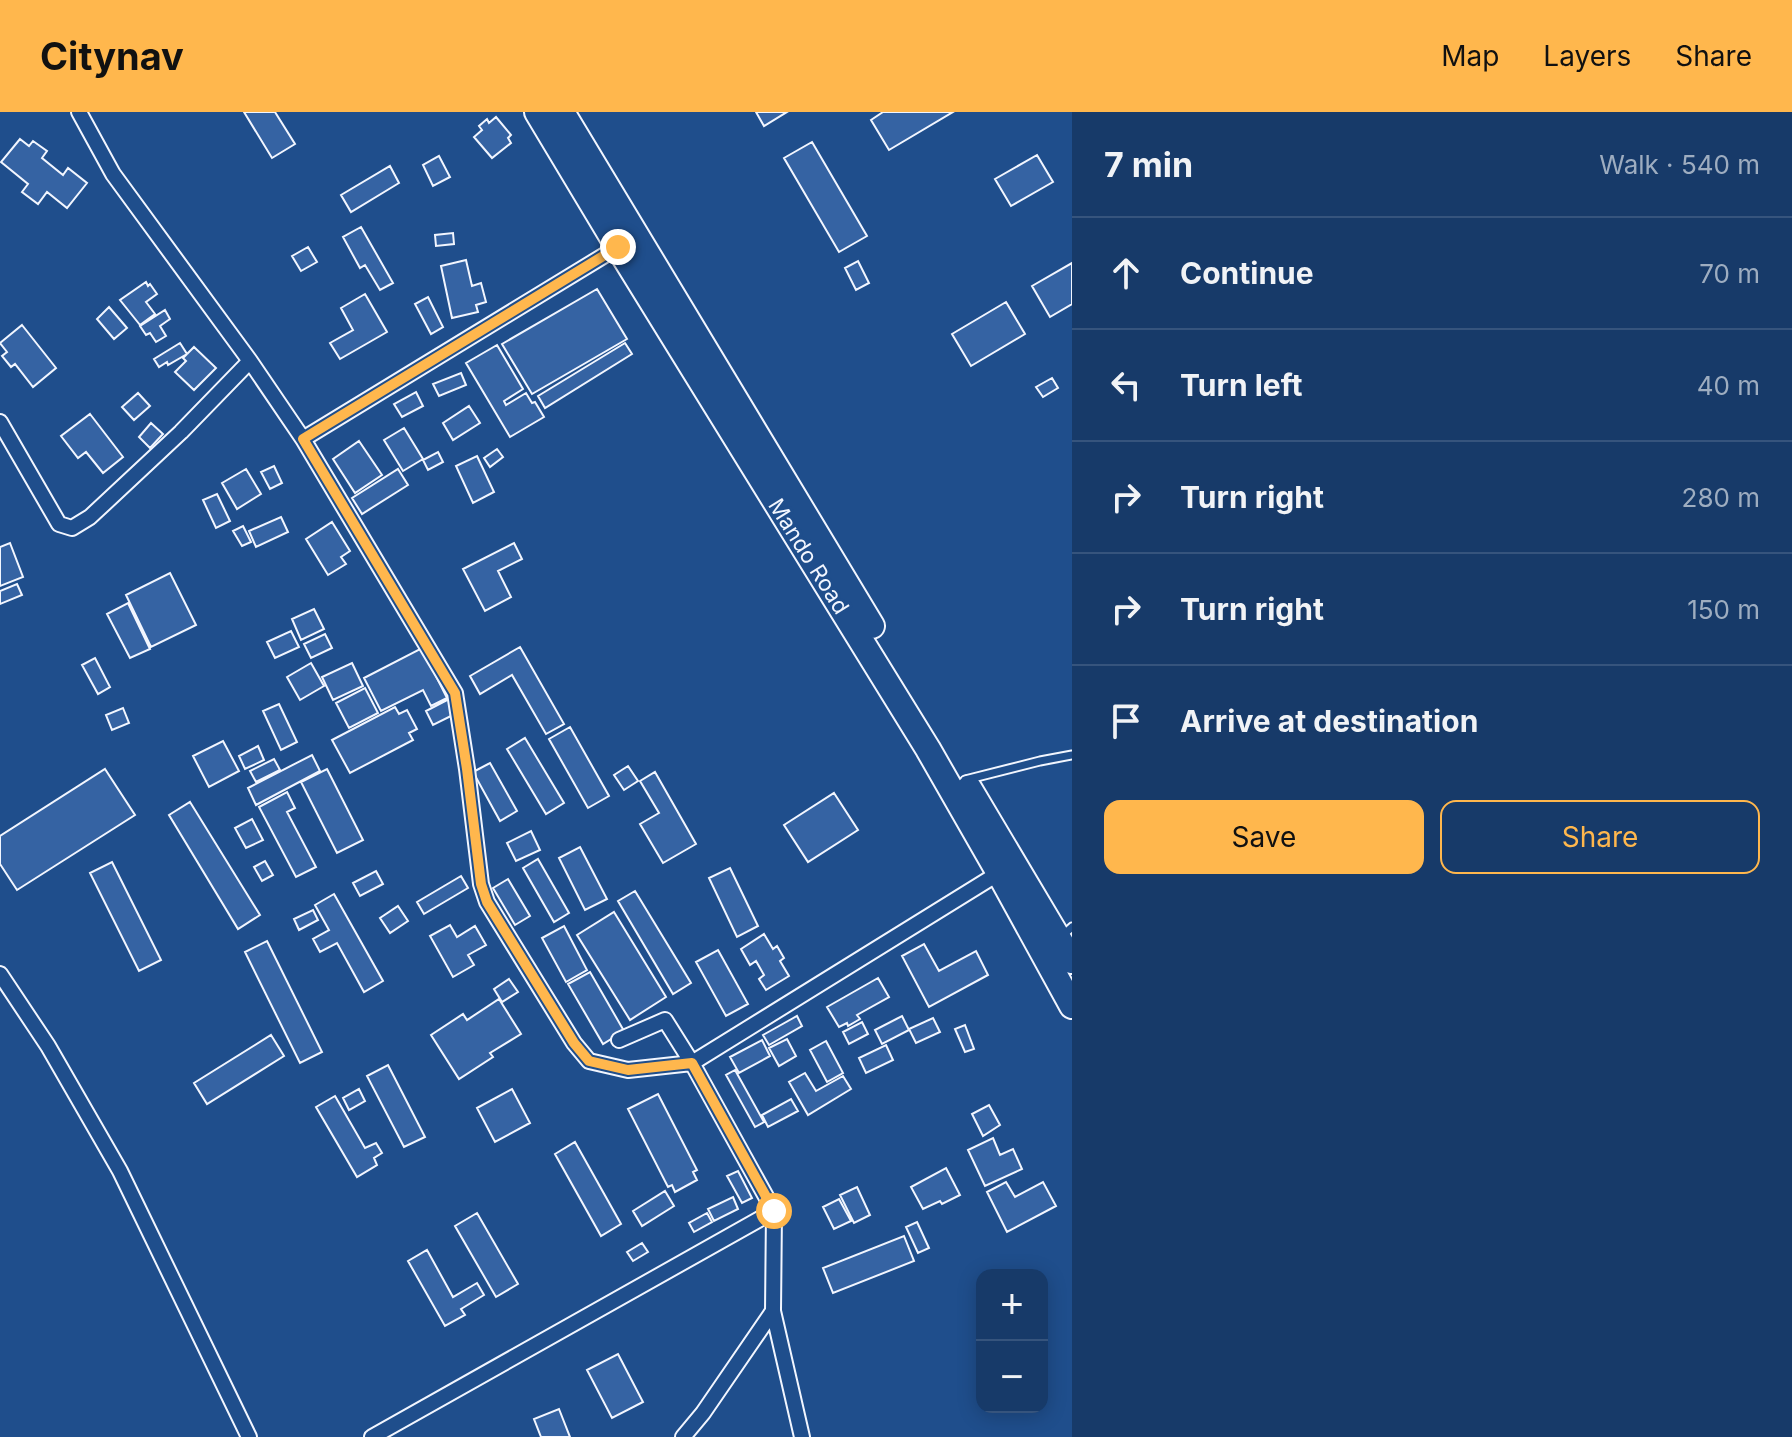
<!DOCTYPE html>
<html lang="en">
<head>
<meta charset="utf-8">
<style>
	body { margin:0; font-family:Inter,sans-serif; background:#20416f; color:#f1f3f6 }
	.controls { position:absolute; right:24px; bottom:24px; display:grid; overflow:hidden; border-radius:16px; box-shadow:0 4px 20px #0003 }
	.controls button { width:72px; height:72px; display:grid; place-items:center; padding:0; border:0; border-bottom:2px solid #36547d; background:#173a69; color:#f1f3f6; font:40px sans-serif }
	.stop { position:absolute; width:24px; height:24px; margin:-18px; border:6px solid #ffb74d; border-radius:50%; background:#fff }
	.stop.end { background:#ffb74d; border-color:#fff; box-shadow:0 2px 8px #0008 }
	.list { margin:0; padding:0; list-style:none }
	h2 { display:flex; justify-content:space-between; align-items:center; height:104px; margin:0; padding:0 32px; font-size:34px }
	h2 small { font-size:26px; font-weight:400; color:#9eadc0 }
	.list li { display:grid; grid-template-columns:52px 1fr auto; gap:24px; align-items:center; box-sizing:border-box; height:112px; padding:0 32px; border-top:2px solid #36547d }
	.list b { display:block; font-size:30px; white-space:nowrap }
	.list em { font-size:26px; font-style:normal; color:#9eadc0 }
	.actions { display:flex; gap:16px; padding:24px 32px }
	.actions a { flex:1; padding:18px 0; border:2px solid #ffb74d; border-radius:16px; text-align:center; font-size:28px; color:#ffb74d }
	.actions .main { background:#ffb74d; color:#111 }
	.icon { flex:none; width:44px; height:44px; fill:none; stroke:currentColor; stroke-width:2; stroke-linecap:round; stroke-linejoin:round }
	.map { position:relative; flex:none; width:1072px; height:1325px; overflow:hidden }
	header { display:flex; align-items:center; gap:48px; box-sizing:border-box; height:112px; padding:0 40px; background:#ffb74d; color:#111 }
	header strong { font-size:38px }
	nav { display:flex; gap:44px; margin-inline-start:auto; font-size:28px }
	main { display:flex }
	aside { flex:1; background:#173a69 }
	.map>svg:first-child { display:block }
	.building { fill:#3563a3; stroke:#f2f6ff; stroke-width:2 }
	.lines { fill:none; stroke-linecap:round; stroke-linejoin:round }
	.service-casing { stroke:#f2f6ff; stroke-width:11 }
	.minor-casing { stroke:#f2f6ff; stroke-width:18 }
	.trunk-casing { stroke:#f2f6ff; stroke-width:28 }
	.service { stroke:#1f4e8c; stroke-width:7 }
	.minor { stroke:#1f4e8c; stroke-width:14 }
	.trunk { stroke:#1f4e8c; stroke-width:24 }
	.route { stroke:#ffb74d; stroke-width:10 }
	.labels { text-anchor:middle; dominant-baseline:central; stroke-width:6; stroke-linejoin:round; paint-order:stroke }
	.street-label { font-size:22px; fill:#f2f6ff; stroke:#1f4e8c }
</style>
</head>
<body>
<header>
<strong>Citynav</strong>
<nav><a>Map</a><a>Layers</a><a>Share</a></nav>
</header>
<main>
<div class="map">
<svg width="1072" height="1325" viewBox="0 0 1072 1325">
	<rect width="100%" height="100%" fill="#1f4e8c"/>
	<path class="building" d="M244 0H275L295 32 272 46Z
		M756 0H787L764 14Z
		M883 0H953L889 38 871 8Z
		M496 5 511 23 508 26 511 31 492 46 474 25 482 18 479 14 487 7 489 11Z
		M20 27 29 34 33 29 47 39 42 46 63 63 68 56 87 71 67 96 47 80 38 92 22 80 28 72 1 50Z
		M812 30 867 124 839 140 784 46Z
		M1037 43 1053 70 1011 94 995 67Z
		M439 44 450 65 433 74 423 53Z
		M390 54 399 71 351 100 341 83Z
		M361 115 393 171 380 178 365 153 360 156 343 125Z
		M453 121 454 132 436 134 435 123Z
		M308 135 317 150 301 159 292 144Z
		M466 148 472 174 481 171 486 190 476 193 478 200 452 206 441 154Z
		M858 149 869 171 856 178 845 156Z
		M1072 151V192L1050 205 1032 174Z
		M146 170 148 174 150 172 157 182 146 190 155 202 140 213 120 188Z
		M597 177 627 227 532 282 502 232Z
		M365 182 387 220 340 247 330 231 353 218 341 196Z
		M428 185 443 215 431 222 415 192Z
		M1006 190 1025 222 971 254 952 222Z
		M109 195 127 216 114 227 97 207Z
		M165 198 170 207 160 214 166 224 156 230 150 221 146 223 140 214Z
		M22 213 56 256 33 275 15 252 11 255 2 244 7 240 0 231Z
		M180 231 187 242 168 253 167 250 159 255 154 247Z
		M625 231 632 242 545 296 538 284Z
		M497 233 523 277 504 289 506 293 526 281 532 291 535 290 544 305 510 325 466 251Z
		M194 235 216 256 194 278 175 260 186 249 183 246Z
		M461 261 466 273 439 284 433 272Z
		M1052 266 1058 276 1043 285 1036 275Z
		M416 280 423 294 402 305 394 292Z
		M138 281 150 294 134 308 122 295Z
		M469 294 480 311 453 328 443 311Z
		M90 302 123 345 103 361 86 340 78 346 61 324Z
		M151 311 163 322 150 336 139 325Z
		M404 316 423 347 403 359 384 328Z
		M359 329 382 363 355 381 333 347Z
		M497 337 503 345 490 355 484 346Z
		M438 340 443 350 428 358 423 348Z
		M477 344 494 380 473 391 456 354Z
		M274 354 282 371 270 377 261 360Z
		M246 357 261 382 237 397 222 371Z
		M398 357 408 373 362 402 352 386Z
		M217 382 230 409 216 416 203 388Z
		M281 405 288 420 256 435 249 419Z
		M332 410 350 439 341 445 346 452 328 463 306 427Z
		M243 414 251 430 242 434 233 419Z
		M10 431 23 465 0 474V435Z
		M514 431 522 447 498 459 511 485 485 499 463 457Z
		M170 461 196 513 151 535 126 483Z
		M17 472 22 483 0 492V479Z
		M128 491 150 537 130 546 107 502Z
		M314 497 324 517 301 528 292 507Z
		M291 519 299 535 275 546 267 530Z
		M325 522 332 536 311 546 304 532Z
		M520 535 564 612 546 622 512 563 480 582 470 564Z
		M422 536 447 586 431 594 423 578 381 599 364 566Z
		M95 546 110 575 98 582 82 553Z
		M311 551 324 574 300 588 287 565Z
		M352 551 363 574 333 588 322 565Z
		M365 576 378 601 349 616 336 591Z
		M449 587 457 601 433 613 426 599Z
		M279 592 297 630 281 638 263 599Z
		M395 595 399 602 407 598 417 617 409 621 413 628 350 661 332 628Z
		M123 596 129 611 112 618 106 603Z
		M570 615 609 684 588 696 549 627Z
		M525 626 564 691 546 702 507 637Z
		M223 629 239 659 209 675 193 644Z
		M258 634 264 648 245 657 239 644Z
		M312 643 320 659 256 693 248 676Z
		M274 647 280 658 256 670 250 659Z
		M490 651 517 699 500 709 473 660Z
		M628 654 638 669 624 678 614 663Z
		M105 657 135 703 17 778 0 752V724Z
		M327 657 363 728 337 741 301 670Z
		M655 660 696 732 663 751 640 712 659 701 640 669Z
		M287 680 295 696 287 700 316 755 296 765 259 695Z
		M834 681 858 718 808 750 784 713Z
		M190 690 260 803 238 817 169 703Z
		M252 707 263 728 246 736 235 716Z
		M531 719 540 738 516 749 507 731Z
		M580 735 607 787 585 798 559 746Z
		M538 747 569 801 554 810 523 756Z
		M265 749 273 763 262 769 254 755Z
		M112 750 161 848 139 859 90 761Z
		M730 756 758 814 737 825 709 766Z
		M376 759 383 772 360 784 353 771Z
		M461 764 468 776 424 802 417 790Z
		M508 767 530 804 515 813 493 776Z
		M635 779 691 871 673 882 618 789Z
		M334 782 383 869 364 880 337 831 320 840 313 827 329 818 315 793Z
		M398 794 408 809 390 821 380 806Z
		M313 798 318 808 299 818 294 807Z
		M614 800 666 885 630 908 577 823Z
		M450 813 457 825 475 814 486 833 468 843 474 853 453 865 430 824Z
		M564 814 587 858 566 870 542 826Z
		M764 822 773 837 777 834 784 846 780 849 789 864 766 878 759 867 764 863 756 849 750 853 741 837Z
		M267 829 322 940 300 951 245 840Z
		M924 832 939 859 976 839 988 863 929 895 902 844Z
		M718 838 748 892 726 904 696 850Z
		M590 860 624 919 603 932 568 872Z
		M878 866 889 885 857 903 860 907 848 914 847 911 839 915 827 895Z
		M509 867 518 880 502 890 494 877Z
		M499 887 521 922 490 941 493 945 459 967 431 923 463 902 467 908Z
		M797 904 802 914 769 933 763 923Z
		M902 904 909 918 882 932 875 918Z
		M933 906 940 920 916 931 909 917Z
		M862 910 868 922 849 932 843 920Z
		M965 913 974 937 965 940 955 917Z
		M271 923 284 944 207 992 194 971Z
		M787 927 796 944 779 954 769 936Z
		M762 928 770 944 739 961 730 945Z
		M826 929 843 961 827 970 810 938Z
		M886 933 893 948 866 961 859 946Z
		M388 953 425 1025 404 1035 367 964Z
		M735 958 764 1010 755 1015 726 963Z
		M805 961 816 979 843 964 851 977 808 1003 789 970Z
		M359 977 365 989 349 998 343 986Z
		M512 977 530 1011 495 1030 477 996Z
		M658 982 697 1058 693 1060 697 1068 675 1080 672 1073 668 1075 628 997Z
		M335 984 365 1036 376 1031 382 1041 374 1046 377 1053 357 1065 316 995Z
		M791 987 798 999 768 1015 762 1003Z
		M989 993 1000 1013 983 1024 972 1002Z
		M993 1026 1000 1043 1013 1037 1022 1057 985 1074 968 1038Z
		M575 1030 621 1112 601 1124 555 1042Z
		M946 1056 960 1083 942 1092 940 1089 923 1097 911 1075Z
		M738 1059 752 1086 742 1091 727 1064Z
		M1006 1070 1015 1085 1043 1070 1056 1094 1007 1120 987 1080Z
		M857 1075 870 1103 854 1111 840 1083Z
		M665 1079 674 1094 642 1114 633 1099Z
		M733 1085 738 1097 714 1109 708 1097Z
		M839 1087 851 1109 834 1117 823 1095Z
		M477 1101 518 1172 496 1185 455 1114Z
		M707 1101 712 1110 694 1120 689 1111Z
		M917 1110 929 1136 918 1141 906 1115Z
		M904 1124 914 1149 833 1181 823 1156Z
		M642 1131 648 1140 633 1149 627 1140Z
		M427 1138 453 1185 477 1171 484 1183 461 1197 465 1203 445 1214 408 1149Z
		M618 1242 643 1290 612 1306 587 1258Z
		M559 1297 570 1325H541L534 1307Z"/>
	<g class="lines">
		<g class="service-casing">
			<path id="service" d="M965 668 1040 649 1072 643
				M1061 825 1072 815"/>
		</g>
		<g class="minor-casing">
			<path id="minor" d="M79 0 113 62 250 249 303 327 455 581 467 657 481 772 487 790 574 931 589 949 628 958 692 951 999 761
				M0 310 59 412 72 416 90 405 181 320 250 249
				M303 327 618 135
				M0 862 48 934 120 1059 249 1325
				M619 928 665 908 692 951 774 1099 773 1199 802 1325
				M372 1325 774 1099
				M683 1325 703 1301 773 1199"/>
		</g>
		<g class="trunk-casing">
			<path id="trunk" d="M537 0 618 135 928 637 999 761 1072 894
				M562 0 872 514
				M969 676 1072 849"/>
		</g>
		<use href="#service" class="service"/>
		<use href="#minor" class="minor"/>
		<use href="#trunk" class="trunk"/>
	</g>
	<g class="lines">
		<path class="route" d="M618 135 303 327 455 581 467 657 481 772 487 790 574 931 589 949 628 958 692 951 774 1099"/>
	</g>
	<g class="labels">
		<g class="street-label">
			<text transform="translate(809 444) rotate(58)">Mando Road</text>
		</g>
	</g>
</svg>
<div class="controls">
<button>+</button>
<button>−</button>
</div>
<div class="stop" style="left:774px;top:1099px"></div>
<div class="stop end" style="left:618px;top:135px"></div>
</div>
<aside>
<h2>7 min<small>Walk · 540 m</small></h2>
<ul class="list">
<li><svg class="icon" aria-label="ahead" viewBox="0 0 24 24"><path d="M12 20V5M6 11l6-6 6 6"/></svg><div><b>Continue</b></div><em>70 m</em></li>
<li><svg class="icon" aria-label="left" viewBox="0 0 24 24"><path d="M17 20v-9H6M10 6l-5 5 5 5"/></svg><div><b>Turn left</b></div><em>40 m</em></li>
<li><svg class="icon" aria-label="right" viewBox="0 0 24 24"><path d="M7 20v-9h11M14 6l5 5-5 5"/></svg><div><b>Turn right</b></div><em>280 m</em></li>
<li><svg class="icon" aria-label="right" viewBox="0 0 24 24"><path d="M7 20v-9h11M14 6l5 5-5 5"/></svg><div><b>Turn right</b></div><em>150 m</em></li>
<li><svg class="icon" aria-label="arrive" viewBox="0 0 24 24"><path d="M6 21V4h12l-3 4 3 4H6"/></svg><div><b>Arrive at destination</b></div></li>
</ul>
<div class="actions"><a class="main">Save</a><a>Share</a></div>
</aside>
</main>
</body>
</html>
